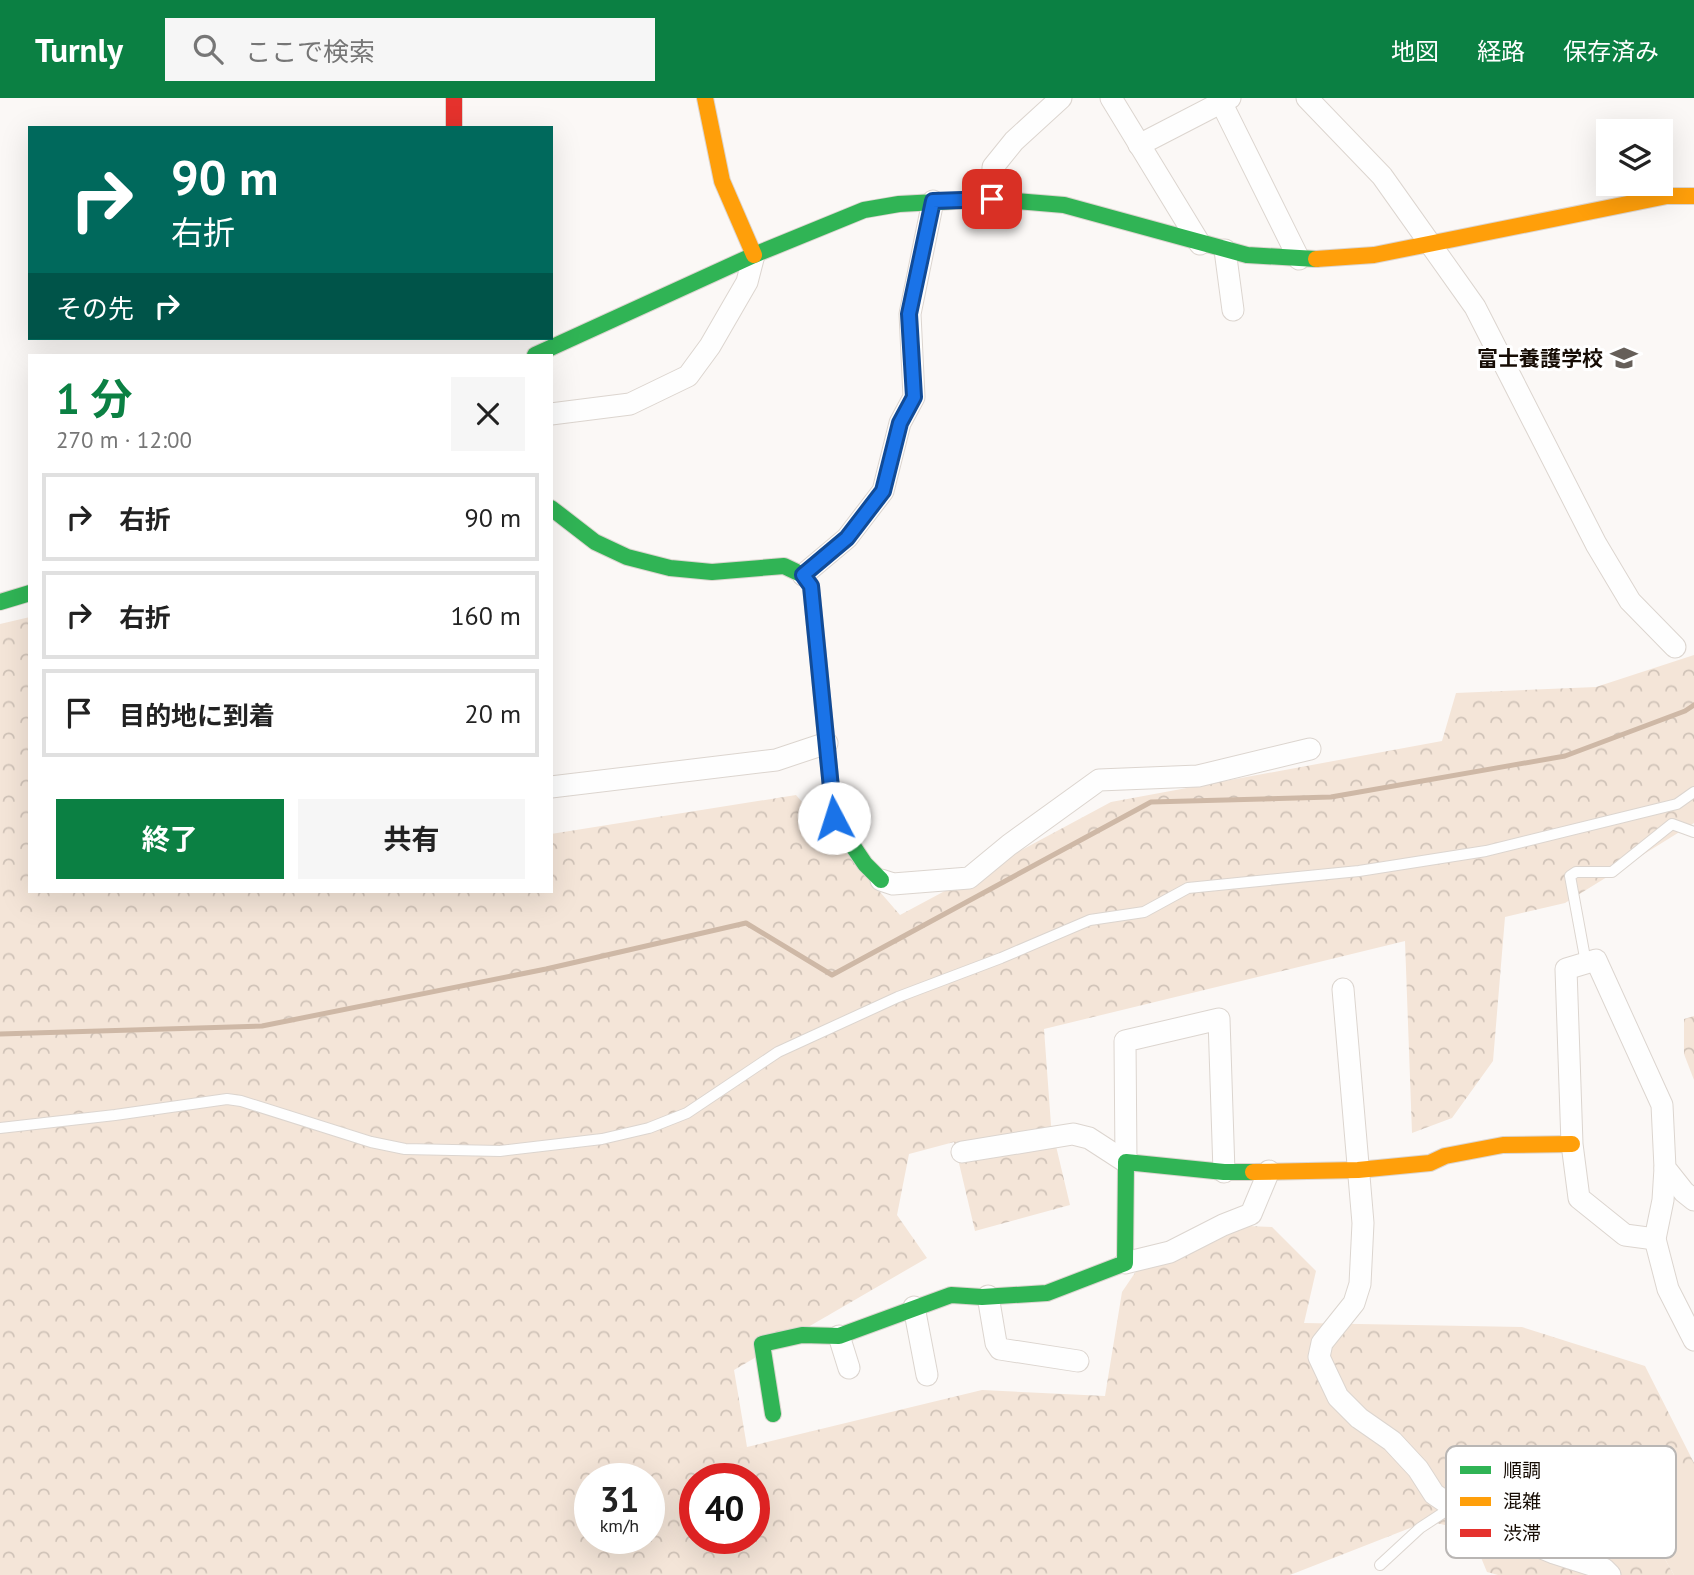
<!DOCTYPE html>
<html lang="ja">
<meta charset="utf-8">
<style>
:root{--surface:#fff;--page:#f6f6f6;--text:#222;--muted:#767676;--line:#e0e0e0;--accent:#0b8043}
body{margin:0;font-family:"PT Sans","Noto Sans JP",sans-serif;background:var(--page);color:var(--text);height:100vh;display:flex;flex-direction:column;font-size:26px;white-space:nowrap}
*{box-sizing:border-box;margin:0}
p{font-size:23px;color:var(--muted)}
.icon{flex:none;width:38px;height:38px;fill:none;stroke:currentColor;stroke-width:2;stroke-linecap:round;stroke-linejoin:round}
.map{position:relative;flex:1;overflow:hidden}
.details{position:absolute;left:28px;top:256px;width:525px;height:539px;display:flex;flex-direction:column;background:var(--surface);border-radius:0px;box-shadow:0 7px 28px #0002}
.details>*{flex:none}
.banner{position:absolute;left:28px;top:28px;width:525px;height:214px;border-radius:0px;box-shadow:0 7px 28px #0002;background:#00695c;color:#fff;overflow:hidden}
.tools{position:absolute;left:1596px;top:21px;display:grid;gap:14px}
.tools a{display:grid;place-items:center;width:77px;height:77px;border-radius:0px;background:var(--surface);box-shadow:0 7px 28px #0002;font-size:35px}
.speed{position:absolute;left:574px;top:1365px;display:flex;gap:14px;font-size:35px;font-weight:700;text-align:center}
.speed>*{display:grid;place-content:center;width:91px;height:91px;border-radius:50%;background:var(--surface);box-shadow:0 7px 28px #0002;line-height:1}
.speed small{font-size:18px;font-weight:400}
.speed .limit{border:10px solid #d22;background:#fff;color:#111}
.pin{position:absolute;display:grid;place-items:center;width:60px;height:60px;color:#fff;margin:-30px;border-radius:14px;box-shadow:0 4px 10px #0006}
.me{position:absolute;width:77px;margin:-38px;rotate:355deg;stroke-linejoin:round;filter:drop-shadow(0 0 5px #0008)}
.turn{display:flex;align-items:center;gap:24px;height:147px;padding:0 28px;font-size:32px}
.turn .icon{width:91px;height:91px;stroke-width:2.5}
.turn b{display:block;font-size:49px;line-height:60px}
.then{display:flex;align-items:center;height:66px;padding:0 28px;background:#0003;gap:14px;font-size:26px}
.round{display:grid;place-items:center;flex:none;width:74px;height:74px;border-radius:0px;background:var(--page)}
.overview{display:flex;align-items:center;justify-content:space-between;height:119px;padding:0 28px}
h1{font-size:42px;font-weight:700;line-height:52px;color:var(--accent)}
.button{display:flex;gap:14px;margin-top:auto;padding:14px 28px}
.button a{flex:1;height:80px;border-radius:0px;background:var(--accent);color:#fff;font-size:28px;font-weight:700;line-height:80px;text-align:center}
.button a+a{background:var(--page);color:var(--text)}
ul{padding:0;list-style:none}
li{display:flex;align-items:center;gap:21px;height:88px;margin:0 14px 10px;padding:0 14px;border:4px solid var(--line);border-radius:0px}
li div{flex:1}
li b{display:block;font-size:26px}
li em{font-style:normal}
header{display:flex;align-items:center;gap:42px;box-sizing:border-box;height:98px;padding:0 35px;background:var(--accent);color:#fff}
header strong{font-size:33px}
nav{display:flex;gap:38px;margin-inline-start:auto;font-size:24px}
.search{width:490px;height:63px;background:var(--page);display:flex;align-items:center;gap:18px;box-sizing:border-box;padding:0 24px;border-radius:0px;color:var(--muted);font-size:26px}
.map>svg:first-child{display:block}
</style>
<header>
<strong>Turnly</strong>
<div class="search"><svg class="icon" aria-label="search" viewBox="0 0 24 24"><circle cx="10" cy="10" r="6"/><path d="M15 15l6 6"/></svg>ここで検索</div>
<nav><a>地図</a><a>経路</a><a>保存済み</a></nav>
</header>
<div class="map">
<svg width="1694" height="1477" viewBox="0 0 1694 1477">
<defs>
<pattern id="forest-crowns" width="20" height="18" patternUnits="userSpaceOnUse" patternTransform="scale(1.75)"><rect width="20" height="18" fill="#f4e5d8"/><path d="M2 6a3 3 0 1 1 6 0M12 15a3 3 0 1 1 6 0" fill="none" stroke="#d0c3b8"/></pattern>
</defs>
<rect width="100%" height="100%" fill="#fbf8f6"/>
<!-- grass -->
<path fill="#f4e5d8" d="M 1694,1368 L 1694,1477 L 1674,1477 L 1627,1394 Z"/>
<!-- forest -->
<g fill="url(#forest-crowns)" fill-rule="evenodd">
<path d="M 30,519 L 30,793 L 551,793 L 551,736 L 796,697 L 900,817 L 1111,704 L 1442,643 L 1456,595 L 1596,589 L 1694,557 L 1694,725 L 1565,805 L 1505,819 L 1493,963 L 1452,1020 L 1412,1035 L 1405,843 L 1044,931 L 1051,1027 L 1070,1107 L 975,1133 L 954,1044 L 909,1056 L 897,1117 L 927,1160 L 734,1272 L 747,1349 L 982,1292 L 1105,1298 L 1122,1194 L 1147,1157 L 1223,1127 L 1272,1129 L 1316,1173 L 1304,1225 L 1522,1229 L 1645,1268 L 1694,1365 L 1694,1369 L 1627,1394 L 1674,1477 L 1498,1477 L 1487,1474 L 1470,1433 L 1428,1423 L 1290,1477 L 0,1477 L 0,526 ZM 590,1381 L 649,1381 L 649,1440 L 590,1440 ZM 695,1381 L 754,1381 L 754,1440 L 695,1440 Z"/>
<path d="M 1694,918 L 1694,982 L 1684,956 L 1684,921 Z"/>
</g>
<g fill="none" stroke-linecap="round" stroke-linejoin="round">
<!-- stream -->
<path stroke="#ceb8a6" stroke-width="5" d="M 0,936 L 262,928 L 546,871 L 746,825 L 832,877 L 1151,704 L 1331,699 L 1565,658 L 1685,613 L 1694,607"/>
<defs>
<g id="lane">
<path d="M 1586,865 L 1570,778 L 1576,774 L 1612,774 L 1672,726 L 1694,734"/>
<path d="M 0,1030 L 115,1017 L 227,1001 L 241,1003 L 371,1044 L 405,1051 L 500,1053 L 602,1041 L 649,1030 L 687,1015 L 778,954 L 898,899 L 1001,860 L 1090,822 L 1144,814 L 1188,790 L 1359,773 L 1486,753 L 1677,706 L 1694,694"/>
<path d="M 1380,1467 L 1420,1430 L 1452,1409"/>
</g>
<g id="street">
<path d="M 1111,0 L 1200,146"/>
<path d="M 1307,0 L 1382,78 L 1475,209 L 1596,446 L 1630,503 L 1675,549"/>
<path d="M 1221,4 L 1299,161"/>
<path d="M 1139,47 L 1230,0"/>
<path d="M 992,101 L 993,69 L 1014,43 L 1061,0"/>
<path d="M 1225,152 L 1233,212"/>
<path d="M 551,316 L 630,306 L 688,278 L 710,248 L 747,184 L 754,157"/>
<path d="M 803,477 L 847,440 L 883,393 L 900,325 L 914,299 L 910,216 L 933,103"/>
<path d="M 551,689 L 776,662 L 827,645"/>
<path d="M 881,782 L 893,786 L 969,780 L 1009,747 L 1099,682 L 1198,678 L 1310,651"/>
<path d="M 1343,891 L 1363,1125 L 1360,1186 L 1354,1205 L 1322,1245 L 1319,1259 L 1338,1299 L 1359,1320 L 1392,1343 L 1418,1371 L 1434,1396 L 1469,1420 L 1554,1455 L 1604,1471 L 1610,1477"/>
<path d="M 962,1054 L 1073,1036 L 1089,1040 L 1126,1064"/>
<path d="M 1126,1064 L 1125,943 L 1219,921 L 1224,1074"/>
<path d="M 1665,1070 L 1663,1102 L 1655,1141 L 1668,1191 L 1694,1242"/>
<path d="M 1655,1141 L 1625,1137 L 1579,1100 L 1572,1046 L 1566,871 L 1596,862 L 1662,1007 L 1665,1070 L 1684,1094 L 1694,1102"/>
<path d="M 1125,1165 L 1170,1154 L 1223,1127 L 1251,1116 L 1269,1073"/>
<path d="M 988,1198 L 996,1245 L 1000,1251 L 1078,1263"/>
<path d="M 914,1209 L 927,1277"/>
<path d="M 839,1238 L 849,1270"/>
</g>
<g id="fast">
<path d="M 535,257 L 754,157 L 864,112 L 899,106 L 992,101 L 1064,107 L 1247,157 L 1316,161"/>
<path d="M 551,410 L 595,444 L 627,459 L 670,470 L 712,474 L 784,468 L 803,477 L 811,488 L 834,720 L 865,766 L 881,782"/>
<path d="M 0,504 L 30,495"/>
<path d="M 773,1316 L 762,1246 L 802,1237 L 839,1238 L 951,1197 L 982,1199 L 1047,1195 L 1125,1165 L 1126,1064 L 1224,1074 L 1253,1074"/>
</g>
<g id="slow">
<path d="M 705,0 L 722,83 L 754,157"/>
<path d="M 1316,161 L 1374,157 L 1667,98 L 1694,98"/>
<path d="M 1253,1074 L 1358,1072 L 1430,1065 L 1445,1058 L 1503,1047 L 1572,1046"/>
</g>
<path id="jam" d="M 454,0 L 454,30"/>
</defs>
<!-- lane casing -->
<use href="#lane" stroke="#dcd5cf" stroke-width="12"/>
<!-- street casing -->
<use href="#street" stroke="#dcd5cf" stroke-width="23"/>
<!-- fast casing -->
<use href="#fast" stroke="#dcd5cf" stroke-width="18"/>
<!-- slow casing -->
<use href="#slow" stroke="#dcd5cf" stroke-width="18"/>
<!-- jam casing -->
<use href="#jam" stroke="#dcd5cf" stroke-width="18"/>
<!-- lane -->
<use href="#lane" stroke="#fefefe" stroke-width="10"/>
<!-- street -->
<use href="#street" stroke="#fefefe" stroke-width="21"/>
<!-- fast -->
<use href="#fast" stroke="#30b455" stroke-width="16"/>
<!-- slow -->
<use href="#slow" stroke="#ff9f0a" stroke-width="16"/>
<!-- jam -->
<use href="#jam" stroke="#e5322d" stroke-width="16"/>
</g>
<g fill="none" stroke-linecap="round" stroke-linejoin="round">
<defs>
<path id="route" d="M 834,720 L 811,488 L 803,477 L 847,440 L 883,393 L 900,325 L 914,299 L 909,216 L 933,103 L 992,101"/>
</defs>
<!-- route casing -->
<use href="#route" stroke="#114b97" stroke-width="18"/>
<!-- route -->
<use href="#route" stroke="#1a73e8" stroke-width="12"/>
</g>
<!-- icons -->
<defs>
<symbol id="school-bare" viewBox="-9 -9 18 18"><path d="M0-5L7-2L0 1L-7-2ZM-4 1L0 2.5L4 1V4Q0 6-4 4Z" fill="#665f59" stroke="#fff" stroke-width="2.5" paint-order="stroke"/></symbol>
</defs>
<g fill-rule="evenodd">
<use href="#school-bare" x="1605" y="241" width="38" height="38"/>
</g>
<g text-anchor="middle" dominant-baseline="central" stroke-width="6" stroke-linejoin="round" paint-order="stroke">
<!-- poi labels -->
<g font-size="21" font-weight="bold" fill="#160c04" stroke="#fff" text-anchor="end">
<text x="1603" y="260">富士養護学校</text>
</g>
</g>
<!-- legend -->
<rect x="1446" y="1348" width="230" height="112" rx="10" fill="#fff" stroke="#b9b6b4" stroke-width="2"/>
<rect x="1460" y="1368" width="31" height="8" fill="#30b455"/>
<rect x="1460" y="1399" width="31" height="9" fill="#ff9f0a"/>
<rect x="1460" y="1431" width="31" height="8" fill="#e5322d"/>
<g font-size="19" fill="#160c04">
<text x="1503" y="1379">順調</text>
<text x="1503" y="1410">混雑</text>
<text x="1503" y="1442">渋滞</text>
</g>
</svg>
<div class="tools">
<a><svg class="icon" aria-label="layers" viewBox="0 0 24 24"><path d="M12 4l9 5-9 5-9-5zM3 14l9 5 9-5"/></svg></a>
</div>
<div class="speed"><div>31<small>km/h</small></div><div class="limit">40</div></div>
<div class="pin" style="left:992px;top:101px;background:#d93025"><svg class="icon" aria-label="arrive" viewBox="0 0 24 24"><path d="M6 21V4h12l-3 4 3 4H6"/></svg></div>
<svg class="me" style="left:834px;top:720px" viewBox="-20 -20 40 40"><circle r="19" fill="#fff"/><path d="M0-13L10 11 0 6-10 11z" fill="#1a73e8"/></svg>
<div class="banner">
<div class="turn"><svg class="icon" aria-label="right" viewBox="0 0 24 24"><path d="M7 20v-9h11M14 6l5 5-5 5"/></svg><div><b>90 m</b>右折</div></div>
<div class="then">その先<svg class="icon" aria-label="right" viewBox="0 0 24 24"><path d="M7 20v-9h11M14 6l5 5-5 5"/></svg></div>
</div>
<section class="details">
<div class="overview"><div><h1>1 分</h1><p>270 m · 12:00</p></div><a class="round"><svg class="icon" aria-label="close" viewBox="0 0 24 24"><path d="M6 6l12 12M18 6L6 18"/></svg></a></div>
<ul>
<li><svg class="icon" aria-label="right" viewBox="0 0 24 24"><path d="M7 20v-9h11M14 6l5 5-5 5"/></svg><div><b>右折</b></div><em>90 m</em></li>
<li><svg class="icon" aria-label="right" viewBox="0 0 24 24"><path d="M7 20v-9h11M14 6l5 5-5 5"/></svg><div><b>右折</b></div><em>160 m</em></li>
<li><svg class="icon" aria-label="arrive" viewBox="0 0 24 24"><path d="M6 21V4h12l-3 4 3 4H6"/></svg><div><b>目的地に到着</b></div><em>20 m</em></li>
</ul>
<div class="button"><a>終了</a><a>共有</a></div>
</section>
</div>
